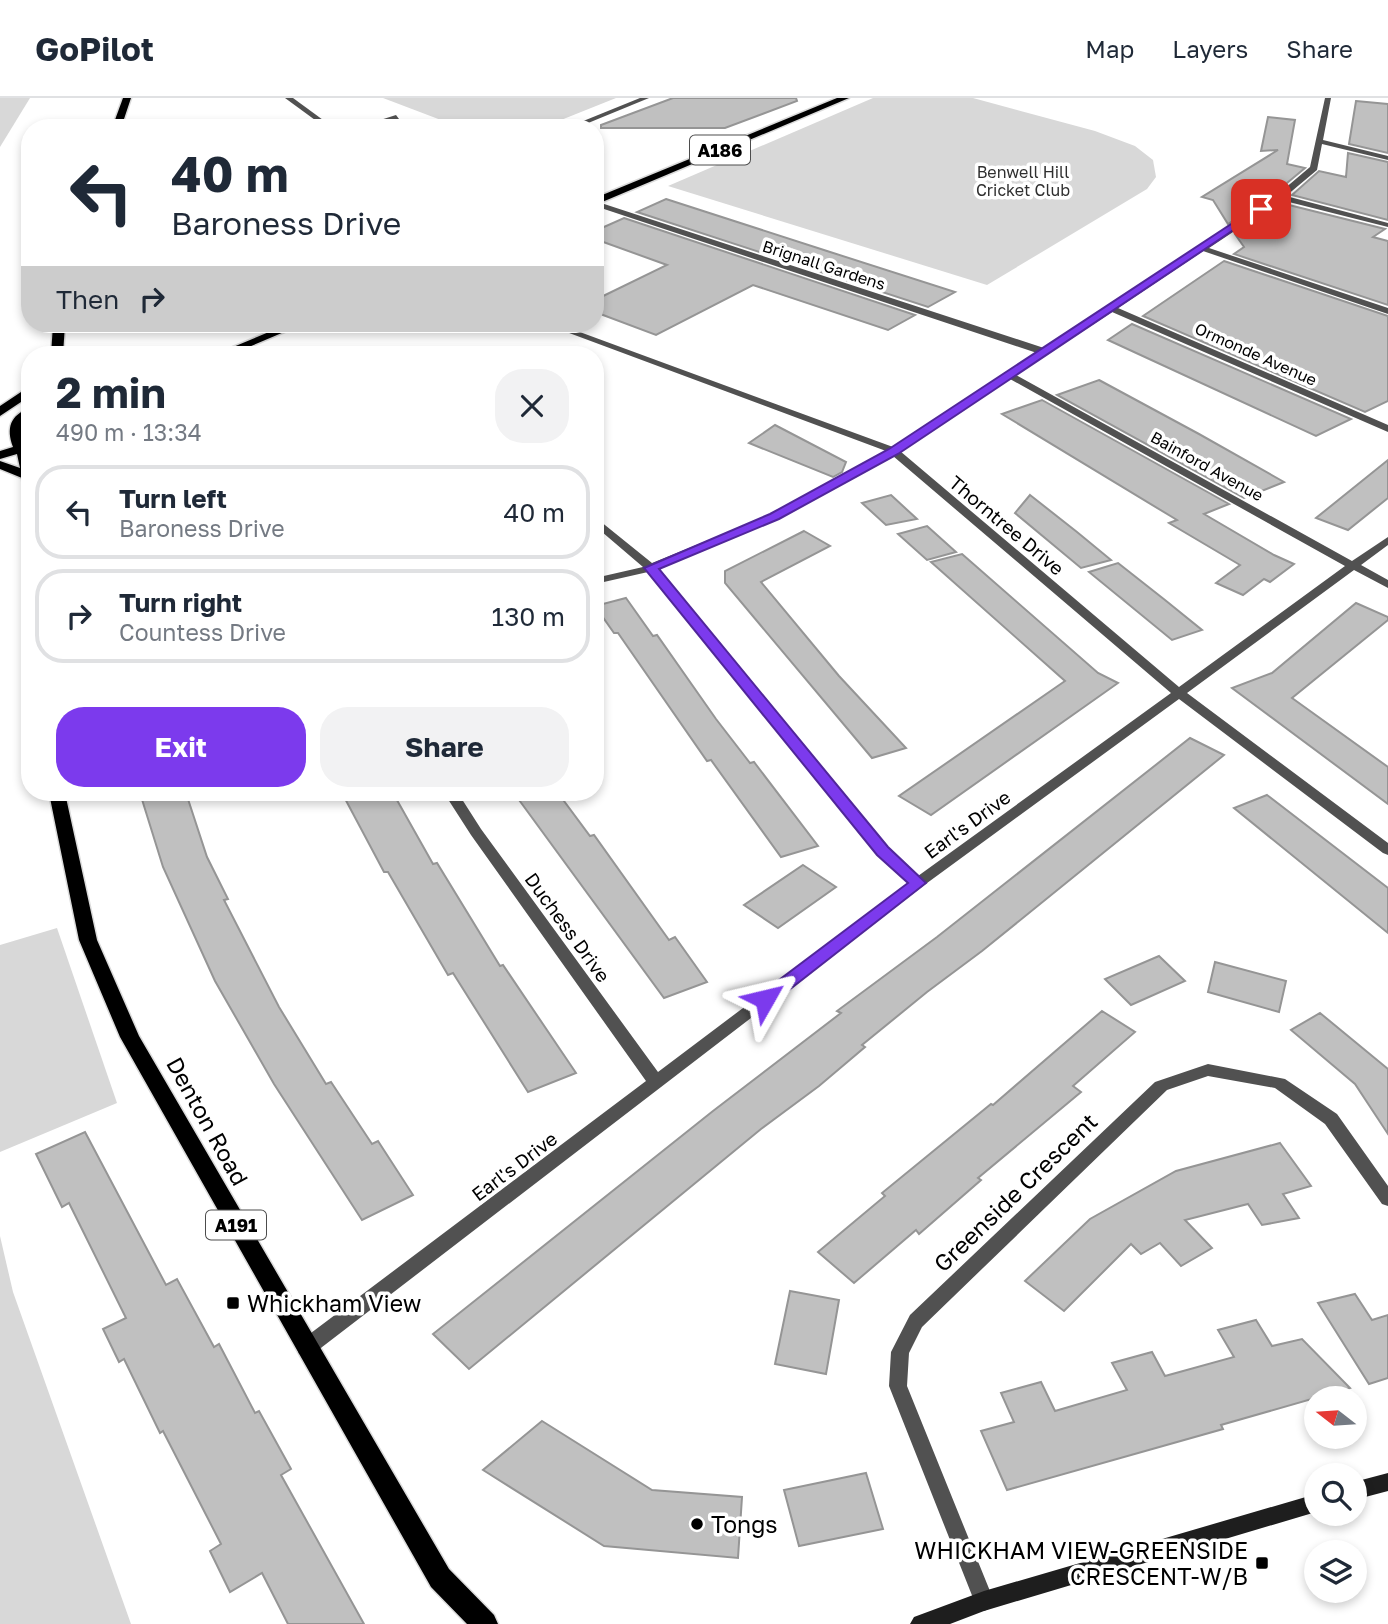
<!DOCTYPE html>
<meta charset="utf-8">
<style>
:root{--surface:#fff;--page:#f2f2f3;--text:#1f2937;--muted:#747a83;--line:#e0e1e3;--accent:#7c3aed}
body{margin:0;font-family:"Golos Text",sans-serif;background:var(--page);color:var(--text);height:100vh;display:flex;flex-direction:column;font-size:26px;white-space:nowrap}
*{box-sizing:border-box;margin:0}
p{font-size:23px;color:var(--muted)}
.icon{flex:none;width:38px;height:38px;fill:none;stroke:currentColor;stroke-width:2;stroke-linecap:round;stroke-linejoin:round}
.map{position:relative;flex:1;overflow:hidden}
.panel{position:absolute;left:21px;top:248px;width:583px;height:455px;display:flex;flex-direction:column;background:var(--surface);border-radius:28px;box-shadow:0 4px 10px #0003}
.panel>*{flex:none}
.guide{position:absolute;left:21px;top:21px;width:583px;height:214px;border-radius:28px;box-shadow:0 4px 10px #0003;background:#fff;color:var(--text);overflow:hidden}
.needle{width:46px;rotate:287deg}
.tools{position:absolute;left:1304px;top:1288px;display:grid;gap:14px}
.tools a{display:grid;place-items:center;width:63px;height:63px;border-radius:50%;background:var(--surface);box-shadow:0 4px 10px #0003;font-size:35px}
.pin{position:absolute;display:grid;place-items:center;width:60px;height:60px;color:#fff;margin:-30px;border-radius:14px;box-shadow:0 4px 10px #0006}
.me{position:absolute;width:77px;margin:-38px;rotate:53deg;stroke-linejoin:round;filter:drop-shadow(0 0 5px #0008)}
.turn{display:flex;align-items:center;gap:24px;height:147px;padding:0 35px;font-size:32px}
.turn .icon{width:91px;height:91px;stroke-width:2.5}
.turn b{display:block;font-size:49px;line-height:60px}
.then{display:flex;align-items:center;height:66px;padding:0 35px;background:#0003;gap:14px;font-size:26px}
.round{display:grid;place-items:center;flex:none;width:74px;height:74px;border-radius:28px;background:var(--page)}
.summary{display:flex;align-items:center;justify-content:space-between;height:119px;padding:0 35px}
h1{font-size:42px;font-weight:700;line-height:52px}
.action{display:flex;gap:14px;margin-top:auto;padding:14px 35px}
.action a{flex:1;height:80px;border-radius:28px;background:var(--accent);color:#fff;font-size:28px;font-weight:700;line-height:80px;text-align:center}
.action a+a{background:var(--page);color:var(--text)}
ul{padding:0;list-style:none}
li{display:flex;align-items:center;gap:21px;height:94px;margin:0 14px 10px;padding:0 21px;border:4px solid var(--line);border-radius:28px}
li div{flex:1}
li b{display:block;font-size:26px}
li em{font-style:normal}
header{display:flex;align-items:center;gap:42px;box-sizing:border-box;height:98px;padding:0 35px;background:var(--surface);border-bottom:2px solid var(--line)}
header strong{font-size:33px}
nav{display:flex;gap:38px;margin-inline-start:auto;font-size:24px}
.map>svg:first-child{display:block}
</style>
<header>
<strong>GoPilot</strong>
<nav><a>Map</a><a>Layers</a><a>Share</a></nav>
</header>
<div class="map">
<svg width="1388" height="1526" viewBox="0 0 1388 1526">
<rect width="100%" height="100%" fill="#fff"/>
<!-- green -->
<g fill="#d8d8d8">
<path d="M 0,0 L 30,0 L 0,49 Z"/>
<path d="M 383,0 L 616,0 L 541,30 L 462,30 Z"/>
<path d="M 873,0 L 973,0 L 1095,33 L 1135,48 L 1153,62 L 1156,79 L 1147,91 L 987,187 L 668,88 Z"/>
<path d="M 57,830 L 117,1005 L 0,1054 L 0,847 Z"/>
<path d="M 0,1138 L 13,1194 L 131,1526 L 0,1526 Z"/>
</g>
<!-- building -->
<g fill="#c0c0c0" stroke="#959595" stroke-width="2">
<path d="M 673,0 L 796,0 L 797,3 L 725,30 L 601,30 L 601,27 Z"/>
<path d="M 1356,3 L 1388,6 L 1388,55 L 1349,46 Z"/>
<path d="M 1268,19 L 1295,22 L 1287,66 L 1305,70 L 1275,95 L 1228,126 L 1213,102 L 1202,99 L 1278,52 L 1261,53 Z"/>
<path d="M 1348,55 L 1388,64 L 1388,122 L 1292,97 L 1319,73 L 1346,79 Z"/>
<path d="M 666,101 L 827,153 L 955,194 L 928,209 L 637,114 Z"/>
<path d="M 1281,105 L 1385,131 L 1373,139 L 1388,143 L 1388,207 L 1234,156 L 1244,149 L 1235,136 Z"/>
<path d="M 624,120 L 915,217 L 888,232 L 753,187 L 656,237 L 595,214 L 595,202 L 667,167 L 595,141 L 595,133 Z"/>
<path d="M 1224,163 L 1388,218 L 1388,303 L 1365,314 L 1143,218 Z"/>
<path d="M 1132,226 L 1351,321 L 1316,338 L 1108,242 Z"/>
<path d="M 1099,282 L 1199,336 L 1284,384 L 1244,400 L 1057,297 Z"/>
<path d="M 1042,302 L 1229,406 L 1204,416 L 1274,457 L 1294,466 L 1270,484 L 1264,481 L 1243,497 L 1216,485 L 1240,467 L 1169,425 L 1177,422 L 1002,316 Z"/>
<path d="M 775,327 L 846,364 L 842,374 L 833,379 L 749,345 Z"/>
<path d="M 1388,362 L 1388,400 L 1348,432 L 1316,420 Z"/>
<path d="M 891,397 L 917,421 L 886,427 L 862,405 Z"/>
<path d="M 1030,397 L 1077,434 L 1111,462 L 1081,470 L 1015,415 Z"/>
<path d="M 927,428 L 956,454 L 927,462 L 898,436 Z"/>
<path d="M 804,433 L 830,448 L 761,484 L 839,578 L 906,650 L 872,660 L 725,485 L 725,473 Z"/>
<path d="M 962,456 L 1098,575 L 1118,585 L 931,717 L 899,698 L 1065,583 L 931,464 Z"/>
<path d="M 1118,465 L 1165,502 L 1202,532 L 1172,542 L 1089,474 Z"/>
<path d="M 626,500 L 653,538 L 657,537 L 716,621 L 750,665 L 754,664 L 818,748 L 781,759 L 711,662 L 707,663 L 618,535 L 614,535 L 595,508 Z"/>
<path d="M 1356,505 L 1388,519 L 1388,522 L 1292,600 L 1388,669 L 1388,706 L 1232,590 L 1272,575 Z"/>
<path d="M 1190,640 L 1224,657 L 982,853 L 927,894 L 862,947 L 865,949 L 819,988 L 761,1031 L 469,1271 L 433,1236 L 713,1013 L 841,915 L 837,913 L 937,839 Z"/>
<path d="M 140,695 L 186,695 L 207,759 L 228,801 L 224,802 L 279,909 L 326,986 L 331,984 L 372,1046 L 378,1043 L 413,1097 L 362,1122 L 274,986 L 215,883 L 163,769 Z"/>
<path d="M 342,695 L 393,695 L 433,766 L 437,765 L 500,868 L 503,867 L 576,975 L 528,994 L 453,875 L 448,877 L 388,774 L 384,774 Z"/>
<path d="M 514,695 L 558,695 L 590,738 L 594,737 L 669,842 L 675,839 L 707,884 L 664,900 Z"/>
<path d="M 1267,697 L 1388,790 L 1388,835 L 1234,710 Z"/>
<path d="M 803,767 L 836,789 L 778,830 L 744,807 Z"/>
<path d="M 1159,858 L 1185,883 L 1131,907 L 1105,881 Z"/>
<path d="M 1215,864 L 1286,883 L 1279,914 L 1208,894 Z"/>
<path d="M 1102,913 L 1135,934 L 1073,988 L 1081,994 L 978,1080 L 981,1082 L 919,1136 L 916,1132 L 854,1185 L 818,1154 L 885,1098 L 882,1095 L 991,1006 L 993,1007 Z"/>
<path d="M 1320,915 L 1388,971 L 1388,1036 L 1355,986 L 1291,932 Z"/>
<path d="M 85,1034 L 166,1187 L 177,1181 L 214,1249 L 219,1246 L 255,1315 L 259,1313 L 291,1371 L 281,1377 L 364,1526 L 288,1526 L 262,1475 L 230,1494 L 210,1453 L 221,1446 L 163,1333 L 160,1335 L 124,1261 L 119,1264 L 103,1231 L 126,1220 L 69,1105 L 62,1109 L 36,1056 Z"/>
<path d="M 1280,1045 L 1311,1088 L 1283,1096 L 1299,1120 L 1262,1127 L 1248,1106 L 1185,1122 L 1212,1150 L 1181,1168 L 1160,1145 L 1141,1156 L 1131,1146 L 1064,1213 L 1025,1183 L 1090,1121 L 1176,1073 Z"/>
<path d="M 790,1193 L 839,1202 L 826,1276 L 775,1266 Z"/>
<path d="M 1355,1196 L 1372,1222 L 1388,1217 L 1388,1280 L 1369,1286 L 1318,1205 Z"/>
<path d="M 1256,1222 L 1272,1248 L 1302,1241 L 1350,1290 L 1221,1327 L 1223,1331 L 1007,1392 L 981,1333 L 1014,1324 L 1001,1295 L 1041,1284 L 1055,1313 L 1127,1292 L 1112,1265 L 1152,1254 L 1165,1278 L 1234,1259 L 1218,1232 Z"/>
<path d="M 542,1323 L 652,1392 L 742,1399 L 738,1460 L 604,1448 L 483,1372 Z"/>
<path d="M 866,1375 L 883,1431 L 799,1448 L 784,1392 Z"/>
</g>
<g fill="none" stroke-linecap="round" stroke-linejoin="round">
<defs>
<g id="primary">
<path d="M 123,0 L 131,0 L 121,30 L 112,30 Z"/>
<path d="M 837,0 L 849,0 L 595,107 L 595,100 Z"/>
<path d="M 53,226 L 65,226 L 63,257 L 51,257 Z"/>
<path d="M 288,226 L 303,226 L 230,257 L 214,257 Z"/>
<path d="M 30,288 L 30,298 L 0,318 L 0,308 Z"/>
<path d="M 30,310 L 30,319 L 23,325 L 21,333 L 25,346 L 30,344 L 30,392 L 23,388 L 22,380 L 0,371 L 0,363 L 20,370 L 17,356 L 0,361 L 0,353 L 13,349 C 6,330 10,317 30,310 Z"/>
<path d="M 49,695 L 65,695 L 97,842 L 139,938 L 449,1471 L 494,1517 L 498,1526 L 467,1526 L 431,1489 L 120,939 L 79,842 Z"/>
</g>
</defs>
<!-- primary casing -->
<use href="#primary" stroke="#dbdbdb" stroke-width="3"/>
<!-- street -->
<g fill="#515151" fill-rule="evenodd">
<path d="M 285,0 L 293,0 L 334,30 L 326,30 Z"/>
<path d="M 640,0 L 649,0 L 576,30 L 566,30 Z"/>
<path d="M 1325,0 L 1331,0 L 1323,42 L 1388,58 L 1388,62 L 1322,46 L 1317,72 L 1286,98 L 1388,125 L 1388,129 L 1281,102 L 1209,150 L 1388,210 L 1388,216 L 1203,153 L 1118,210 L 1388,327 L 1388,334 L 1112,214 L 1016,277 L 1352,463 L 1388,439 L 1388,447 L 1361,467 L 1388,482 L 1388,490 L 1354,472 L 1187,595 L 1388,745 L 1388,757 L 1383,755 L 1179,601 L 923,788 L 313,1256 L 306,1258 L 299,1256 L 297,1250 L 299,1244 L 646,983 L 471,737 L 444,695 L 458,695 L 481,731 L 658,974 L 909,785 L 877,756 L 648,474 L 595,486 L 595,480 L 643,469 L 595,428 L 595,419 L 652,465 L 770,417 L 886,353 L 545,226 L 558,226 L 893,349 L 1037,255 L 595,108 L 595,103 L 1044,250 L 1277,97 L 1310,69 ZM 1010,281 L 1345,468 L 1179,589 L 900,353 ZM 893,358 L 1171,595 L 918,778 L 887,750 L 658,471 L 778,421 Z"/>
<path d="M 396,17 L 399,21 L 367,30 L 355,30 Z"/>
<path d="M 1208,966 L 1285,981 L 1337,1016 L 1388,1088 L 1388,1108 L 1382,1106 L 1325,1026 L 1275,990 L 1208,978 L 1167,992 L 922,1229 L 909,1255 L 907,1288 L 994,1503 L 991,1510 L 984,1513 L 977,1510 L 889,1288 L 891,1254 L 910,1217 L 1155,984 Z"/>
</g>
<!-- secondary -->
<g fill="#1e1e1e" fill-rule="evenodd">
<path d="M 1388,1375 L 1388,1393 L 1354,1402 L 1354,1384 Z"/>
<path d="M 1316,1396 L 1316,1414 L 984,1513 L 950,1526 L 910,1526 L 914,1519 L 984,1493 Z"/>
</g>
<!-- primary -->
<use href="#primary" fill="#000" fill-rule="evenodd"/>
</g>
<!-- route -->
<path fill="#7c3aed" stroke="#51269a" stroke-width="2" d="M 1257,109 L 1265,111 L 898,356 L 779,421 L 659,471 L 888,749 L 926,785 L 771,906 L 759,906 L 756,901 L 759,897 L 908,785 L 877,757 L 644,470 L 770,416 L 889,351 Z"/>
<!-- markers -->
<g fill="#000" stroke="#fff" stroke-width="2.5">
<rect x="226" y="1198" width="14" height="14" rx="3.5"/>
<circle cx="697" cy="1426" r="7"/>
<rect x="1255" y="1458" width="14" height="14" rx="3.5"/>
</g>
<g text-anchor="middle" dominant-baseline="central" stroke-width="7" stroke-linejoin="round" paint-order="stroke">
<!-- far-park labels -->
<g font-size="16" fill="#2f2f2f" stroke="#fff">
<text x="1023" y="74">Benwell Hill<tspan x="1023" dy="18">Cricket Club</tspan></text>
</g>
<!-- far-street labels -->
<g font-size="16" fill="#000" stroke="#fff">
<text transform="translate(824 167) rotate(18)">Brignall Gardens</text>
<text transform="translate(1256 256) rotate(24)">Ormonde Avenue</text>
<text transform="translate(1207 368) rotate(29)">Bainford Avenue</text>
</g>
<!-- shield labels -->
<g fill="#fff" stroke="#4c4c4c" stroke-width="2">
<rect x="690" y="37.5" width="60" height="29" rx="5"/>
<rect x="206" y="1112.5" width="60" height="29" rx="5"/>
</g>
<g font-size="18" font-weight="bold" fill="#000">
<text x="720" y="52">A186</text>
<text x="236" y="1127">A191</text>
</g>
<!-- street labels -->
<g font-size="19" fill="#000" stroke="#fff">
<text transform="translate(1007 427) rotate(40)">Thorntree Drive</text>
<text transform="translate(967 726) rotate(-36)">Earl's Drive</text>
<text transform="translate(568 829) rotate(54)">Duchess Drive</text>
<text transform="translate(514 1068) rotate(-37)">Earl's Drive</text>
</g>
<!-- near-street labels -->
<g font-size="23" fill="#000" stroke="#fff">
<text transform="translate(208 1023) rotate(61)">Denton Road</text>
<text transform="translate(1015 1094) rotate(-44)">Greenside Crescent</text>
</g>
<!-- near-poi labels -->
<g font-size="23" fill="#000" stroke="#fff" text-anchor="start">
<text x="247" y="1205">Whickham View</text>
<text x="711" y="1426">Tongs</text>
<text x="1248" y="1452" text-anchor="end">WHICKHAM VIEW-GREENSIDE<tspan x="1248" dy="26">CRESCENT-W/B</tspan></text>
</g>
</g>
</svg>
<div class="tools">
<a><svg class="needle" viewBox="-14 -14 28 28"><path d="M0-13l5 13h-10z" fill="#e53935"/><path d="M0 13l5-13h-10z" fill="#747a83"/></svg></a>
<a><svg class="icon" aria-label="search" viewBox="0 0 24 24"><circle cx="10" cy="10" r="6"/><path d="M15 15l6 6"/></svg></a>
<a><svg class="icon" aria-label="layers" viewBox="0 0 24 24"><path d="M12 4l9 5-9 5-9-5zM3 14l9 5 9-5"/></svg></a>
</div>
<div class="pin" style="left:1261px;top:111px;background:#d93025"><svg class="icon" aria-label="arrive" viewBox="0 0 24 24"><path d="M6 21V4h12l-3 4 3 4H6"/></svg></div>
<svg class="me" style="left:765px;top:901px" viewBox="-20 -20 40 40"><path d="M0-17L14 15 0 8-14 15z" fill="#7c3aed" stroke="#fff" stroke-width="4"/></svg>
<div class="guide">
<div class="turn"><svg class="icon" aria-label="left" viewBox="0 0 24 24"><path d="M17 20v-9H6M10 6l-5 5 5 5"/></svg><div><b>40 m</b>Baroness Drive</div></div>
<div class="then">Then<svg class="icon" aria-label="right" viewBox="0 0 24 24"><path d="M7 20v-9h11M14 6l5 5-5 5"/></svg></div>
</div>
<section class="panel">
<div class="summary"><div><h1>2 min</h1><p>490 m · 13:34</p></div><a class="round"><svg class="icon" aria-label="close" viewBox="0 0 24 24"><path d="M6 6l12 12M18 6L6 18"/></svg></a></div>
<ul>
<li><svg class="icon" aria-label="left" viewBox="0 0 24 24"><path d="M17 20v-9H6M10 6l-5 5 5 5"/></svg><div><b>Turn left</b><p>Baroness Drive</p></div><em>40 m</em></li>
<li><svg class="icon" aria-label="right" viewBox="0 0 24 24"><path d="M7 20v-9h11M14 6l5 5-5 5"/></svg><div><b>Turn right</b><p>Countess Drive</p></div><em>130 m</em></li>
</ul>
<div class="action"><a>Exit</a><a>Share</a></div>
</section>
</div>
